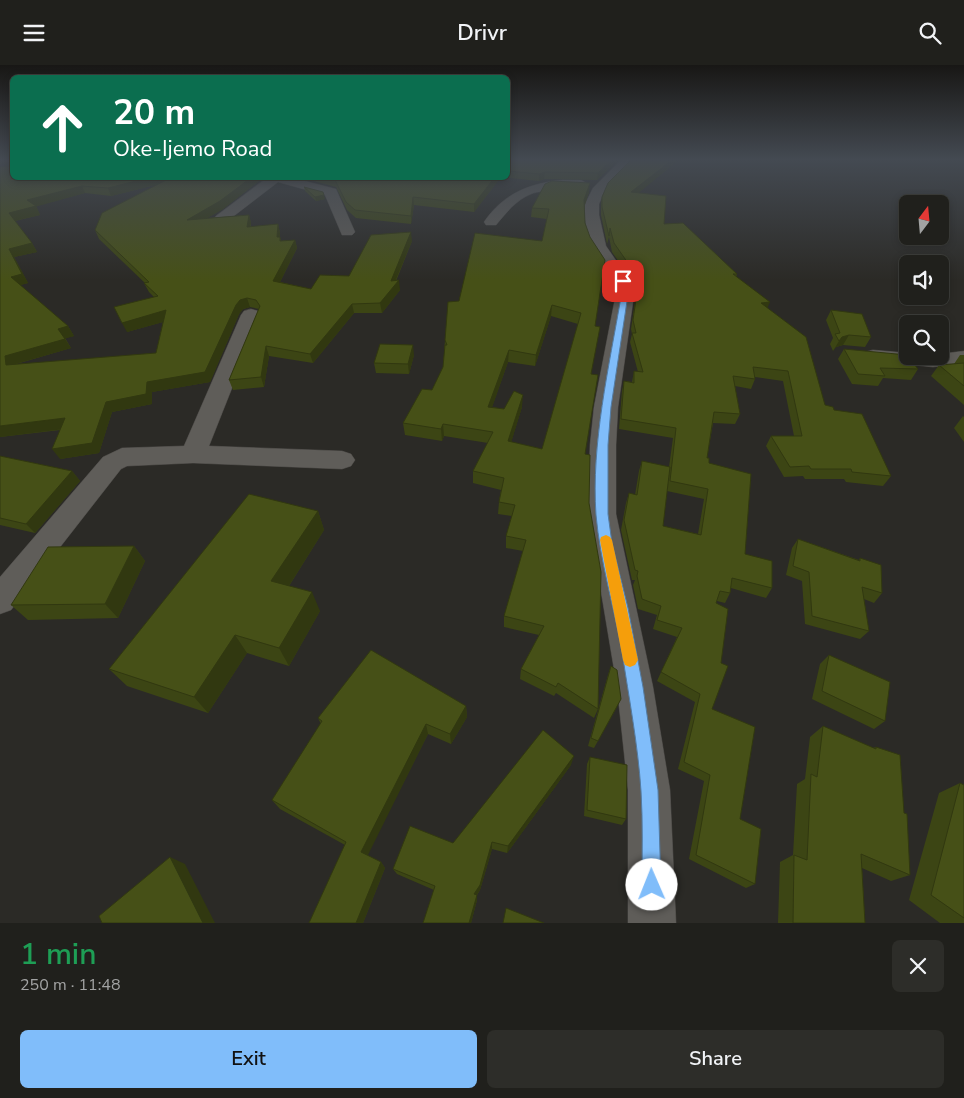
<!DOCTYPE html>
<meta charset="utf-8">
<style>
:root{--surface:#20201c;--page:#2d2d29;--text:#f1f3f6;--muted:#a2a3a3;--line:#3d3e3b;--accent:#80bdfa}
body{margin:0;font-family:"Nunito Sans",sans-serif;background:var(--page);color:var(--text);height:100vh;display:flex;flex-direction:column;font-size:19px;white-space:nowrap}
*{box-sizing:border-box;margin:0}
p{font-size:16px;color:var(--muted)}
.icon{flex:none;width:28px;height:28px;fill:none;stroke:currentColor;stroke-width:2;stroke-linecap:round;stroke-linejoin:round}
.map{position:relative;height:858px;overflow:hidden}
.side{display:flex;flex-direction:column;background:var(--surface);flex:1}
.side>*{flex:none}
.hud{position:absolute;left:10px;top:10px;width:500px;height:105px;border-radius:8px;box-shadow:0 2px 8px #0003,0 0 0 1px var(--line);background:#0b6e4f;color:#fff;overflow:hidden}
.needle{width:32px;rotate:16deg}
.tools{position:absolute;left:899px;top:130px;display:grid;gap:10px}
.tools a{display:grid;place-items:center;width:50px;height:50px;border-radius:8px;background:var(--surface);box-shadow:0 2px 8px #0003,0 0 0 1px var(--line);font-size:25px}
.pin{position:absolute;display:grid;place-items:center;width:42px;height:42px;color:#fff;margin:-21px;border-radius:10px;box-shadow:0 2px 8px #0006}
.me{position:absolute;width:55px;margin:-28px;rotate:359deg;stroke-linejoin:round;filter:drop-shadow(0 0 4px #0008)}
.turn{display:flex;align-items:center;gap:18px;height:105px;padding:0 20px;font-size:22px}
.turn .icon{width:65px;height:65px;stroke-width:2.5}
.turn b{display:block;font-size:35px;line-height:42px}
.round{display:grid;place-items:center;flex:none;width:52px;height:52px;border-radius:8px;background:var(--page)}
.headline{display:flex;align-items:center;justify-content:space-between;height:85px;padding:0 20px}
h1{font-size:30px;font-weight:600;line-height:38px;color:#1e9e55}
.button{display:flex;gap:10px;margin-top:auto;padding:10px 20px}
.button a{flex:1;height:58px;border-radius:8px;background:var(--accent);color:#111;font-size:20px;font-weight:600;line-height:58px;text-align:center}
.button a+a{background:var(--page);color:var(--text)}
header{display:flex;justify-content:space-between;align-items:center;height:65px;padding:0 20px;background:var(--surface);font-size:22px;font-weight:600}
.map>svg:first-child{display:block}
</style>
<header><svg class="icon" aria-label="menu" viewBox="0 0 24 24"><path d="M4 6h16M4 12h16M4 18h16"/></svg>Drivr<svg class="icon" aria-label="search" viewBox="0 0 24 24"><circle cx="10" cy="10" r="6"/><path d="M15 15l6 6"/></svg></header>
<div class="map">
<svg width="964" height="858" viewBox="0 0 964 858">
<rect width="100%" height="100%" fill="#2b2a26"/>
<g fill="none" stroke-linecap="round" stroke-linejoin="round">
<defs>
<g id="minor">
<path d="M 621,95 L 634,95 L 605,125 L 599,139 L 599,150 L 606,181 L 635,223 L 618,342 L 616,380 L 616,449 L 653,622 L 670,725 L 676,858 L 628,858 L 628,725 L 617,622 L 588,449 L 590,380 L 594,342 L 617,223 L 590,181 L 584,150 L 585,139 L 593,123 Z"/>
<path d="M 268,112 L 289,112 L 336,124 L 355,167 L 352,170 L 342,170 L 325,130 L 278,117 L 226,157 L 216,157 L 214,154 L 216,151 Z"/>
<path d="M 563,115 L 581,115 L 588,119 C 583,124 543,124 531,129 C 516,135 506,148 496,160 L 486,160 L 484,157 C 503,129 529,118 563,115 Z"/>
<path d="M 251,244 L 258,246 L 261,250 L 209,381 L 342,386 L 351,389 L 355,395 L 351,401 L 342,404 L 193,398 L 127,401 L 121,404 L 11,545 L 0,549 L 0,512 L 103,392 L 122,383 L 184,381 L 241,250 L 244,246 Z"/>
<path d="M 873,285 L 908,288 L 908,291 L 940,291 L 940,289 L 964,286 L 964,298 L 933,302 L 866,295 L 862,291 L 866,287 Z"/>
</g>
</defs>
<!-- minor casing -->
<use href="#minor" stroke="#474542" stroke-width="1"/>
<!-- minor -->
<use href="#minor" fill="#5f5d59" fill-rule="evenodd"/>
</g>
<!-- wall -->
<g fill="#3c4514" fill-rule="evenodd">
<path d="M 0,95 L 12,95 L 12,112 L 264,112 L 223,144 L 207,153 L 249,150 L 251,158 L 251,162 L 278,159 L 280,168 L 280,172 L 281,176 L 295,175 L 297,183 L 280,217 L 311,224 L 349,211 L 412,176 L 396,216 L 400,225 L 382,248 L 354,248 L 313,298 L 269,291 L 264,322 L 233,325 L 229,315 L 259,244 L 250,242 L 243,244 L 239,249 L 210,317 L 152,327 L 152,339 L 112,347 L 99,388 L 60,394 L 60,365 L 0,372 L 0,102 L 9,101 L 9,98 L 0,99 ZM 159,119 L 95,165 L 99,174 L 145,218 L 144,218 L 149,227 L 154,232 L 127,267 L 163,257 L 156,288 L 13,300 L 71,283 L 65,273 L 74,271 L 68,261 L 20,220 L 28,218 L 14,192 L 37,187 L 32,178 L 15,156 L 40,150 L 36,141 L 85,128 L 111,131 Z"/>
<path d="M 508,95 L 618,95 L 597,115 L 544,114 L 539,116 L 502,112 L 508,112 Z"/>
<path d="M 299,112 L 501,112 L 474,147 L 414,140 L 411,159 L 356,153 L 347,145 L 336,122 Z"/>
<path d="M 304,122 L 325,134 L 316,136 L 305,126 Z"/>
<path d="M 589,127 L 585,140 L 585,158 L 595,261 L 585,389 L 589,438 L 598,644 L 594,653 L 556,628 L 554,631 L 520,614 L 521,604 L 539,570 L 504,562 L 504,551 L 523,486 L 506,483 L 506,471 L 512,451 L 498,449 L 499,437 L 501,425 L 473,418 L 473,406 L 488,378 L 444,371 L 442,376 L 405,370 L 403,358 L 432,325 L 443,302 L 445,275 L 459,236 L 542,176 L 547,154 L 531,152 L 532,143 ZM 551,251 L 578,259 L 542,384 L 511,377 L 522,342 L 504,344 L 492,342 L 508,297 L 535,301 Z"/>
<path d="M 639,128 L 664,159 L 737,209 L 736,212 L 767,243 L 825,340 L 834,345 L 891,411 L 883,421 L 846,417 L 844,414 L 805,414 L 803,411 L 784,412 L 766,381 L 771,371 L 794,371 L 783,316 L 755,312 L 755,314 L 751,324 L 735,321 L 740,349 L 735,359 L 713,358 L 707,393 L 709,398 L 745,489 L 772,523 L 766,533 L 731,523 L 730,528 L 725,538 L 717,536 L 716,538 L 712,644 L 755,819 L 746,823 L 689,794 L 704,716 L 678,704 L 695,637 L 657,616 L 677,572 L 653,564 L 657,550 L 638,544 L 633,520 L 635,515 L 632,515 L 621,465 L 626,438 L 629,428 L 635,430 L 639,406 L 642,396 L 669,402 L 673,373 L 619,364 L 622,326 L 624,316 L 632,317 L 634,306 L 638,307 L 630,277 L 632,269 L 631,264 L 637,223 L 612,187 L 609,172 L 607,179 L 601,150 L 601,139 L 602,132 ZM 667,426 L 704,434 L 698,469 L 663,461 Z"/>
<path d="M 831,245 L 871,272 L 865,282 L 843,280 L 836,282 L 833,286 L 830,279 L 833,273 L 826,255 Z"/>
<path d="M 844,284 L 918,304 L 911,315 L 883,313 L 878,321 L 852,319 L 838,294 Z"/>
<path d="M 414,290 L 409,309 L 376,308 L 374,298 Z"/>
<path d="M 960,290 L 964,290 L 964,340 L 931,311 L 939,300 L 954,299 Z"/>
<path d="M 963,351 L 964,352 L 964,377 L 954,363 Z"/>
<path d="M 0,391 L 72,406 L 80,416 L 35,468 L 0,460 Z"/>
<path d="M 318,446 L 324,465 L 289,521 L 320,546 L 289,601 L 247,588 L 208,648 L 127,621 L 109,604 Z"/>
<path d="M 798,474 L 859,495 L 860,493 L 882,528 L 874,538 L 864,534 L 869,566 L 860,574 L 805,559 L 802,516 L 786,510 L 792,483 Z"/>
<path d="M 134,481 L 145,496 L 118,553 L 28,555 L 11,540 Z"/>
<path d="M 829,590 L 885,656 L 874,664 L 812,634 L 820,599 Z"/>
<path d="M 611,601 L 617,642 L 594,683 L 588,681 L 608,610 Z"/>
<path d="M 466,641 L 467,652 L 451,679 L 428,669 L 367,790 L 381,797 L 385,803 L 363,858 L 309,858 L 345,780 L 280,744 L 272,735 L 321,659 L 318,653 Z"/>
<path d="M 823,661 L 873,683 L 876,682 L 904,748 L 910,810 L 891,816 L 862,803 L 865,858 L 778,858 L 780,797 L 793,790 L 797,719 L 805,714 L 810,672 Z"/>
<path d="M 590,692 L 626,754 L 622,760 L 584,751 L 587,699 Z"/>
<path d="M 571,700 L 507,788 L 492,784 L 480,825 L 477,830 L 477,835 L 471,858 L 423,858 L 434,825 L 397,809 L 393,804 L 453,778 Z"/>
<path d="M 960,718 L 964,720 L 964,858 L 940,858 L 909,835 L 939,728 Z"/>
</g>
<!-- shaded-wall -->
<g fill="#313810">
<path d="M 0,95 L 12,95 L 12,98 L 0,99 Z"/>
<path d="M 612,95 L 618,95 L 597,115 L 598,108 Z"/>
<path d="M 672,95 L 679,95 L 630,135 L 631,127 Z"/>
<path d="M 545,107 L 544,114 L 539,116 L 539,109 Z"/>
<path d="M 152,112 L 170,112 L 171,116 L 111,131 L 108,123 Z"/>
<path d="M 252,112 L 264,112 L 223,144 L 190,163 L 187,155 Z"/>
<path d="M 495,112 L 501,112 L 474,147 L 474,139 Z"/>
<path d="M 590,118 L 589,127 L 583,145 L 584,135 Z"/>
<path d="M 82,121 L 85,128 L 31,143 L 27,135 Z"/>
<path d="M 324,130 L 325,134 L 316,136 L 315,132 Z"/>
<path d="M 413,132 L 414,140 L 411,159 L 411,151 Z"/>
<path d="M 36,141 L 40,150 L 14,156 L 9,148 Z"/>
<path d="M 249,150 L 251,158 L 249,170 L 247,162 Z"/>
<path d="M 278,159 L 280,168 L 279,181 L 277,172 Z"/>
<path d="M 411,167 L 412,176 L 392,224 L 399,215 L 400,225 L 382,248 L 380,238 Z"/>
<path d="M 295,175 L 297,183 L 276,225 L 273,216 Z"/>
<path d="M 32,178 L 37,187 L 14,192 L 28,218 L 17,221 L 11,212 L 9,184 Z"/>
<path d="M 247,233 L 250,242 L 243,244 L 239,249 L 210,317 L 152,327 L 152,339 L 112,347 L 99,388 L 60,394 L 52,384 L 106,337 L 147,317 L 236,240 L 240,235 Z"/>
<path d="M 770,237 L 766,246 L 761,238 Z"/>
<path d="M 352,239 L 354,248 L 313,298 L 310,289 Z"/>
<path d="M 552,240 L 551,251 L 535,301 L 536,290 Z"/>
<path d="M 166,245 L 170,255 L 127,267 L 122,258 Z"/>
<path d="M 68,261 L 74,271 L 64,274 L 58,264 Z"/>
<path d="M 849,270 L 843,280 L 836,282 L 833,286 L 839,276 L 842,272 Z"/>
<path d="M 65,274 L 71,283 L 12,300 L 6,300 L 5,291 Z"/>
<path d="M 413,280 L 414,290 L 409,309 L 408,299 Z"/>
<path d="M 266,281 L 269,291 L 264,322 L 261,312 Z"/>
<path d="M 509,285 L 508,297 L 488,354 L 488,342 Z"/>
<path d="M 523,330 L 522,342 L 508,388 L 508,376 Z"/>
<path d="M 65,353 L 72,363 L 0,372 L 0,361 Z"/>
<path d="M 443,359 L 444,371 L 442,376 L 441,364 Z"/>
<path d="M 72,406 L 80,416 L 35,468 L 26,459 Z"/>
<path d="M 318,446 L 324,465 L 280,535 L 271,516 Z"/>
<path d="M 134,481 L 145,496 L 118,553 L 105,539 Z"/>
<path d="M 312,527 L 320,546 L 289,601 L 279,583 Z"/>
<path d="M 235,570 L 247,588 L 208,648 L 194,632 Z"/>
<path d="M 466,641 L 467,652 L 451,679 L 450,669 Z"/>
<path d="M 426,659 L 428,669 L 366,794 L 361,787 Z"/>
<path d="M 574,691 L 571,700 L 507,788 L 508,781 Z"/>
<path d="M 492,777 L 492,784 L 480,825 L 474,834 L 474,829 Z"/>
<path d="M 170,792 L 185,799 L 215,858 L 203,858 Z"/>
<path d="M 381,797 L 385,803 L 363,858 L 356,858 Z"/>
<path d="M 477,830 L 477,835 L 471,858 L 469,858 Z"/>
</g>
<!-- building -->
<g fill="#465017" stroke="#313810" fill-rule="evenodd">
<path d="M 9,95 L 12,95 L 12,112 L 152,112 L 108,123 L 82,121 L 27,135 L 36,141 L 9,148 L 32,178 L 9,184 L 22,209 L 11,212 L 68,261 L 58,264 L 65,274 L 5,291 L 6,300 L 156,288 L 166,245 L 122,258 L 114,242 L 158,231 L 144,218 L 149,217 L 95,165 L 102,148 L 170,113 L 170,112 L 252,112 L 220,136 L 187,155 L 249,150 L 247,162 L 278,159 L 277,172 L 280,172 L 280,176 L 295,175 L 273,216 L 311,224 L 320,210 L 349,211 L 371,170 L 411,167 L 391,216 L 399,215 L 380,238 L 352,239 L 310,289 L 266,281 L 261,312 L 229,315 L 260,241 L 256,235 L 247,233 L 240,235 L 236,240 L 205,307 L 147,317 L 146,329 L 106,337 L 92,378 L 52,384 L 65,353 L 0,361 L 0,102 L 9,101 Z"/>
<path d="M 508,95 L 612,95 L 598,108 L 545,107 L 539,109 L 508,106 Z"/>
<path d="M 631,95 L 672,95 L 631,127 L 666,131 L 664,159 L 683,158 L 737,209 L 733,209 L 770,237 L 761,238 L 806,272 L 825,340 L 833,342 L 834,345 L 862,349 L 891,411 L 852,407 L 851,404 L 811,404 L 809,401 L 790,402 L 771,371 L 802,371 L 788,306 L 753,302 L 755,314 L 733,311 L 740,349 L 714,347 L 707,393 L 709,393 L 709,398 L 751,409 L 745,489 L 772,496 L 772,523 L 732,513 L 730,528 L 720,526 L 716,538 L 728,544 L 721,598 L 728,601 L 712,644 L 755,662 L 740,754 L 761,764 L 755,819 L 696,790 L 710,710 L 684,697 L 700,629 L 661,607 L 682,563 L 657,555 L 661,541 L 642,534 L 637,511 L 638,506 L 635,505 L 624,455 L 629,428 L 637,430 L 642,396 L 670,402 L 663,461 L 701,470 L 708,424 L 670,416 L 676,363 L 621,354 L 624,316 L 634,318 L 634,306 L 643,307 L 632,268 L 636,268 L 633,255 L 639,214 L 614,178 L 610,163 L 609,171 L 602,142 L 602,132 L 608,118 Z"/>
<path d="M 327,112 L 495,112 L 474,139 L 413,132 L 411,151 L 355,145 L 346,137 L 335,115 Z"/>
<path d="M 552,116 L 590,118 L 584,135 L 585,158 L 590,172 L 605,195 L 595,261 L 600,262 L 591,309 L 598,310 L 585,389 L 590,390 L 589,438 L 601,507 L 598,644 L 558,618 L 556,622 L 521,604 L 544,561 L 504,551 L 526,475 L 506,471 L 515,440 L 499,437 L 504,413 L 473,406 L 493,367 L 443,359 L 441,364 L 403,358 L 422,324 L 432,325 L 443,302 L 445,280 L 447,280 L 445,275 L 448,237 L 459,236 L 475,168 L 542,176 L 549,144 L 532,143 L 545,119 ZM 552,240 L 581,248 L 542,384 L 508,376 L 523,330 L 514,326 L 504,344 L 488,342 L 509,285 L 536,290 Z"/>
<path d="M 304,122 L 323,127 L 324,130 L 315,132 Z"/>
<path d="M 831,245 L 862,249 L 871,272 L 849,270 L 842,272 L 839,276 L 835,269 L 840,268 Z"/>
<path d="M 380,279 L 413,280 L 408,299 L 374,298 Z"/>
<path d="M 844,284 L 907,290 L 918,304 L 880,303 L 885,311 L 858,309 Z"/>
<path d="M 964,298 L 964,321 L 939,300 Z"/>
<path d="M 0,391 L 72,406 L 26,459 L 0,453 Z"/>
<path d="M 249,429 L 318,446 L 271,516 L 312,527 L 279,583 L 235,570 L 194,632 L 109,604 Z"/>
<path d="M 798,474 L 860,496 L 860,493 L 881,500 L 882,528 L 862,522 L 869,566 L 812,551 L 809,507 L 793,501 Z"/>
<path d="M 134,481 L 105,539 L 11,540 L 48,482 Z"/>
<path d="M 371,585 L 466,641 L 450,669 L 426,659 L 361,787 L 381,797 L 356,858 L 309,858 L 346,777 L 272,735 L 322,656 L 318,653 Z"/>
<path d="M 829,590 L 890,617 L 885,656 L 822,626 Z"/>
<path d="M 611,601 L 617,605 L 621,634 L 598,676 L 591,673 Z"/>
<path d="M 823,661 L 876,684 L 876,682 L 900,690 L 904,748 L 907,749 L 910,810 L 861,789 L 865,858 L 793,858 L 794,790 L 807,795 L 811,709 L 817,712 Z"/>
<path d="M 543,665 L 574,691 L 508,781 L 492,777 L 480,820 L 474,829 L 477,830 L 469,858 L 423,858 L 435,821 L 393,804 L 410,761 L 453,778 Z"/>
<path d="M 590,692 L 627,700 L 626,754 L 587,745 Z"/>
<path d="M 960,718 L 964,720 L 964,853 L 931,830 Z"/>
<path d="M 170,792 L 203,858 L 102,858 L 99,851 Z"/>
<path d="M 506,843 L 544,858 L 503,858 Z"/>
</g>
<!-- sky -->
<linearGradient id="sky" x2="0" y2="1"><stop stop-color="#181715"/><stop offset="0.44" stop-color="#444a52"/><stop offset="1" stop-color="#444a52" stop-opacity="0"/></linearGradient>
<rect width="964" height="215" fill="url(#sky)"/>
<!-- route -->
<path fill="#80bdfa" stroke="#537ba2" d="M 620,214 L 625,214 L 629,223 L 611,342 L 608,380 L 608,449 L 612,478 L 628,543 L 643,622 L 658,725 L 661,820 L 658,827 L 652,830 L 645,827 L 642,820 C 642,789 643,757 641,726 C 638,680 629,633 622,587 C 614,542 600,496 596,450 C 591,379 609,302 621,232 Z"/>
<!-- slow -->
<path fill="#f59e0b" d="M 606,470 L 610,472 L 612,475 L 638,595 L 635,600 L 630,602 L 625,600 L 623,595 L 600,475 L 601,472 Z"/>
</svg>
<div class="tools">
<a><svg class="needle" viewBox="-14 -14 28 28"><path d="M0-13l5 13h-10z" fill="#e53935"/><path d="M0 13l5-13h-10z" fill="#a2a3a3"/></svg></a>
<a><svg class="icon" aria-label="sound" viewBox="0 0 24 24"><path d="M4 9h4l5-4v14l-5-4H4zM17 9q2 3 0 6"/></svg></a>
<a><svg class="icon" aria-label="search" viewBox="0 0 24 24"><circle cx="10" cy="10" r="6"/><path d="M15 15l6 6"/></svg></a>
</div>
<div class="pin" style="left:623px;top:216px;background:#d93025"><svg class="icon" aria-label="arrive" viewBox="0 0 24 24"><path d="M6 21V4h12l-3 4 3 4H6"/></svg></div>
<svg class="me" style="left:652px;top:820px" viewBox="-20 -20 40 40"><circle r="19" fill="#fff"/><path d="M0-13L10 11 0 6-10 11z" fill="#80bdfa"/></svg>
<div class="hud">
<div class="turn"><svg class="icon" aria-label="ahead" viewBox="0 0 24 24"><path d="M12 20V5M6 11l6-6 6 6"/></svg><div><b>20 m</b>Oke-Ijemo Road</div></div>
</div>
</div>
<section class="side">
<div class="headline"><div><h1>1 min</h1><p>250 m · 11:48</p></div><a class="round"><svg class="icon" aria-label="close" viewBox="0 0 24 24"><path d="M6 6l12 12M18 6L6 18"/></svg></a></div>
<div class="button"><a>Exit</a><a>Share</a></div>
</section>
